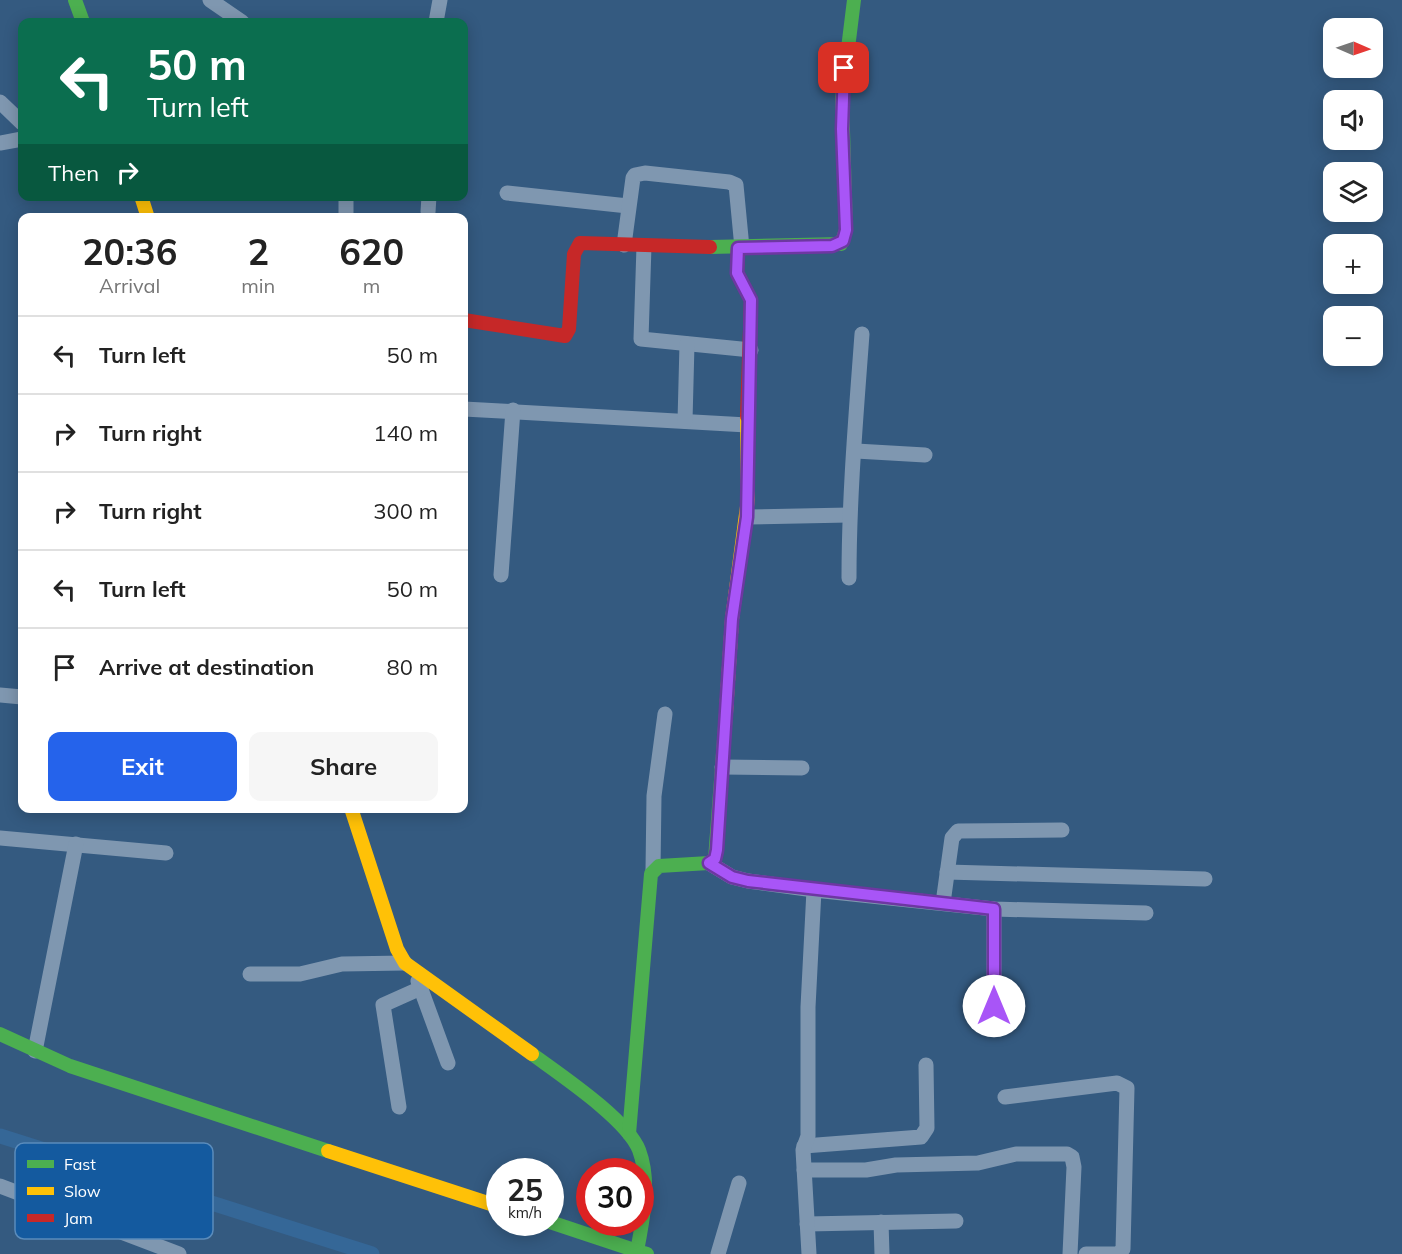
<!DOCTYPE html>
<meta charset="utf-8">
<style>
:root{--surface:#fff;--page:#f6f6f6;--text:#222;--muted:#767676;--line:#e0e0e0;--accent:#2563eb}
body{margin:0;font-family:Mulish,sans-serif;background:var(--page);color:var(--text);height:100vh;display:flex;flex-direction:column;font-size:22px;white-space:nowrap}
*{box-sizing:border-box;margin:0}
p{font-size:20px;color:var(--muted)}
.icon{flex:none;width:33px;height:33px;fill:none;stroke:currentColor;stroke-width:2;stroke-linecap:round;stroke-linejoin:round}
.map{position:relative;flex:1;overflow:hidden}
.details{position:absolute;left:18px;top:213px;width:450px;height:600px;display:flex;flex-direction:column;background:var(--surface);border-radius:12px;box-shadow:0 3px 15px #0003}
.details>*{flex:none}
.banner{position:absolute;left:18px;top:18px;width:450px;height:183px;border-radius:12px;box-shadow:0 3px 15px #0003;background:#0b6e4f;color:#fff;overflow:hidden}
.needle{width:39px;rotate:92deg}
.tools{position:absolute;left:1323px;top:18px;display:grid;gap:12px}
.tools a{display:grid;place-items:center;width:60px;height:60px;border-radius:12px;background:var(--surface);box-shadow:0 3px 15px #0003;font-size:30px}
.speed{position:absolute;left:486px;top:1158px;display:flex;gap:12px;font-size:30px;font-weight:700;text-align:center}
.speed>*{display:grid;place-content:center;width:78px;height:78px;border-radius:50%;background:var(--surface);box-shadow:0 3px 15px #0003;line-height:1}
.speed small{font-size:15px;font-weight:400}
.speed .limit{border:9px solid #d22;background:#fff;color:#111}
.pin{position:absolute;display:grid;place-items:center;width:51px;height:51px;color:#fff;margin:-26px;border-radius:12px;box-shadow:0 3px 9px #0006}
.me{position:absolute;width:66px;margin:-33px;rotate:0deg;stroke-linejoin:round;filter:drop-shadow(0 0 4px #0008)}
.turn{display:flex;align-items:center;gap:21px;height:126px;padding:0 30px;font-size:27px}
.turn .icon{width:78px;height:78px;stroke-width:2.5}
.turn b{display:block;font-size:42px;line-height:51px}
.then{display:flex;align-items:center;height:57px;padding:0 30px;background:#0003;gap:12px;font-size:22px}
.eta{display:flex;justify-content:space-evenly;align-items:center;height:102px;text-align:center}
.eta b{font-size:36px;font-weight:700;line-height:42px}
.primary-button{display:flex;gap:12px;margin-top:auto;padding:12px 30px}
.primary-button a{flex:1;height:69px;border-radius:12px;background:var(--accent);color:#fff;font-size:24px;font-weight:700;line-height:69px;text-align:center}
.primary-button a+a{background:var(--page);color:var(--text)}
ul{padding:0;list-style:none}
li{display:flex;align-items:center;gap:18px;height:78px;padding:0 30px;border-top:2px solid var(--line)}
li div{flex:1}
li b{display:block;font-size:22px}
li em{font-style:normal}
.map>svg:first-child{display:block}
</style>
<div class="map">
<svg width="1402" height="1254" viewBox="0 0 1402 1254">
<rect width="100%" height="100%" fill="#345a80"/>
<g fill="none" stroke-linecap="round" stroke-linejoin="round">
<!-- canal -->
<path stroke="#356797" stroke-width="15" d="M 0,1136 L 372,1254"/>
<!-- street -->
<g stroke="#7f97b0" stroke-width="15">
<path d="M 210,0 L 242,22"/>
<path d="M 436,22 L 440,0"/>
<path d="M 0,102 L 22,123"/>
<path d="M 0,143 L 22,139"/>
<path d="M 507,193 L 628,206"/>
<path d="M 428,212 L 429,196"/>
<path d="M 346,218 L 346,196"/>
<path d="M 624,245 L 633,178 L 635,175 L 645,173 L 729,182 L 736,185 L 742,248"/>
<path d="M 644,246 L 641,339 L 751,350"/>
<path d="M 464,409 L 747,425"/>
<path d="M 685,421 L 687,344"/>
<path d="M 856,451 L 925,455"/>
<path d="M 747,517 L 849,515"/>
<path d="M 501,575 L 513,410"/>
<path d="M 849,578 C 849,496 856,416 862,334"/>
<path d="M 0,695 L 22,697"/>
<path d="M 722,767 L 802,768"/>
<path d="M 0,838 L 166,853"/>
<path d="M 709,863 L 732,877 L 748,881 L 814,890 L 994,909 L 1146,913"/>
<path d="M 653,870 L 654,796 L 665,714"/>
<path d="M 947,872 L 1205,879"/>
<path d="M 943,903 L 952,838 L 958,831 L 1062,830"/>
<path d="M 994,909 L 994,1007"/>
<path d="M 250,974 L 300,974 L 342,964 L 405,963"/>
<path d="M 418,981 L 448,1063"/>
<path d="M 35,1051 L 76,844"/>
<path d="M 1005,1097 L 1117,1083 L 1127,1088 L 1123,1249 L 1118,1254 L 1086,1254"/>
<path d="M 399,1107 L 383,1005 L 421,988"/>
<path d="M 804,1146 L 921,1137 L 927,1128 L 926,1065"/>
<path d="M 804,1170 L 866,1170 L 896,1165 L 978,1163 L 1016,1154 L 1067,1154 L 1072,1157 L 1074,1167 L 1070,1254"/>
<path d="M 0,1186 L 179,1254"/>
<path d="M 881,1222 L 882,1254"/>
<path d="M 807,1224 L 956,1221"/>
<path d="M 718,1254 L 739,1183"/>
<path d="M 809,1254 L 803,1150 L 808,1136 L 808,1007 L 814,890"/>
</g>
<!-- fast -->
<g stroke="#4caf50" stroke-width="14">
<path d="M 75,0 L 83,22"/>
<path d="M 710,247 L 841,244 L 846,230 L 842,97 L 854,0"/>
<path d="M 0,1034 L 70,1066 L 328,1151"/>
<path d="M 532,1054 C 559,1074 627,1119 639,1150 C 651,1182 643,1219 637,1251 L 647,1254"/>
<path d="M 629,1134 L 651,874 L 659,866 L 709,863 L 715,859 L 726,713"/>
<path d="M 550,1222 L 637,1251 L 637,1254"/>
</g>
<!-- slow -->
<g stroke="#ffc107" stroke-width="14">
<path d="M 141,196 L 148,218"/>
<path d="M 726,713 L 732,619 L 748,499 L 747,416"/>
<path d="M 351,808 L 397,949 L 405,963 L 532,1054"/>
<path d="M 328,1151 L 500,1207"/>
</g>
<!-- jam -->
<g stroke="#c62828" stroke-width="14">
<path d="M 738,248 L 737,273 L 751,300 L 747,416"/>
<path d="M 464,320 L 565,336 L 569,329 L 574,254 L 580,243 L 710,247"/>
</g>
</g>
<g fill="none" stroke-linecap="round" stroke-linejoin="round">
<defs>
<path id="route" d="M 844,68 L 842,129 L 846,230 L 843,241 L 832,246 L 738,248 L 737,273 L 751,300 L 747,517 L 732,619 L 717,850 L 715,859 L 709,863 L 732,877 L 748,881 L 994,909 L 994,1006"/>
</defs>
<!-- route casing -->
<use href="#route" stroke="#6d37a1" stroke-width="15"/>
<!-- route -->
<use href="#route" stroke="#a855f7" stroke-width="10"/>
</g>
<!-- legend -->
<rect x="15" y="1143" width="198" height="96" rx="9" fill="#145a9f" stroke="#5a8cbc" stroke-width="1.5"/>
<rect x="27" y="1160" width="27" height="8" fill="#4caf50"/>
<rect x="27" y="1187" width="27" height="8" fill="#ffc107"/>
<rect x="27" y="1214" width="27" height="8" fill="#c62828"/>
<g font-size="16" fill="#fff">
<text x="64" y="1170">Fast</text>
<text x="64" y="1197">Slow</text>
<text x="64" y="1224">Jam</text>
</g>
</svg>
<div class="tools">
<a><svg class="needle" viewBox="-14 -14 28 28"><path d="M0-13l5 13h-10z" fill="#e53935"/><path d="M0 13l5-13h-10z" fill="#767676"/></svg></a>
<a><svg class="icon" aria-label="sound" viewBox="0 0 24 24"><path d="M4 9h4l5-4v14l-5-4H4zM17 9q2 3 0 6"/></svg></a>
<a><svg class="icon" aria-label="layers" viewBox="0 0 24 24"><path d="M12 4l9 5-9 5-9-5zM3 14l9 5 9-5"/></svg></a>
<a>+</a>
<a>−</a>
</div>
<div class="speed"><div>25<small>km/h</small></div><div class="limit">30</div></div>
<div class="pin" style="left:844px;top:68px;background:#d93025"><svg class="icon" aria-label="arrive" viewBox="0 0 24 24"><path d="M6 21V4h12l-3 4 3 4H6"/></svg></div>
<svg class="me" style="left:994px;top:1006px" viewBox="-20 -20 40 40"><circle r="19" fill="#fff"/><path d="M0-13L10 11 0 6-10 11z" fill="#a855f7"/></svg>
<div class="banner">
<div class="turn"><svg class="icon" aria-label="left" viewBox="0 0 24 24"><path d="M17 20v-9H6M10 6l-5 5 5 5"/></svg><div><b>50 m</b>Turn left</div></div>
<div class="then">Then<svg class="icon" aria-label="right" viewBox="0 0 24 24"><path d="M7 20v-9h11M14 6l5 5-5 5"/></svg></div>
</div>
<section class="details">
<div class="eta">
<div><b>20:36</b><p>Arrival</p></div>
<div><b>2</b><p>min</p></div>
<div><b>620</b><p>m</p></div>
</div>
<ul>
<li><svg class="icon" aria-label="left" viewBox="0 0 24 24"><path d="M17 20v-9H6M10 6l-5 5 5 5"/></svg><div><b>Turn left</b></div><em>50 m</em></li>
<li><svg class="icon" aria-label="right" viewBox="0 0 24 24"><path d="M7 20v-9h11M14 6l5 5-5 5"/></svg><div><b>Turn right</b></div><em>140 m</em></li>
<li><svg class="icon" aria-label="right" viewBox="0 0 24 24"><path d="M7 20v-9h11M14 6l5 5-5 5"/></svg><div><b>Turn right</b></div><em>300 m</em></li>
<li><svg class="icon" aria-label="left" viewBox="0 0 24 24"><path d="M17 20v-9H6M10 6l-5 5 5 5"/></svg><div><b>Turn left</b></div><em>50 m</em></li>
<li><svg class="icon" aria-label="arrive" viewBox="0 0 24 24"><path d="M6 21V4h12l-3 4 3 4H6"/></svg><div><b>Arrive at destination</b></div><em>80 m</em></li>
</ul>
<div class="primary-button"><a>Exit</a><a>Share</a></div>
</section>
</div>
